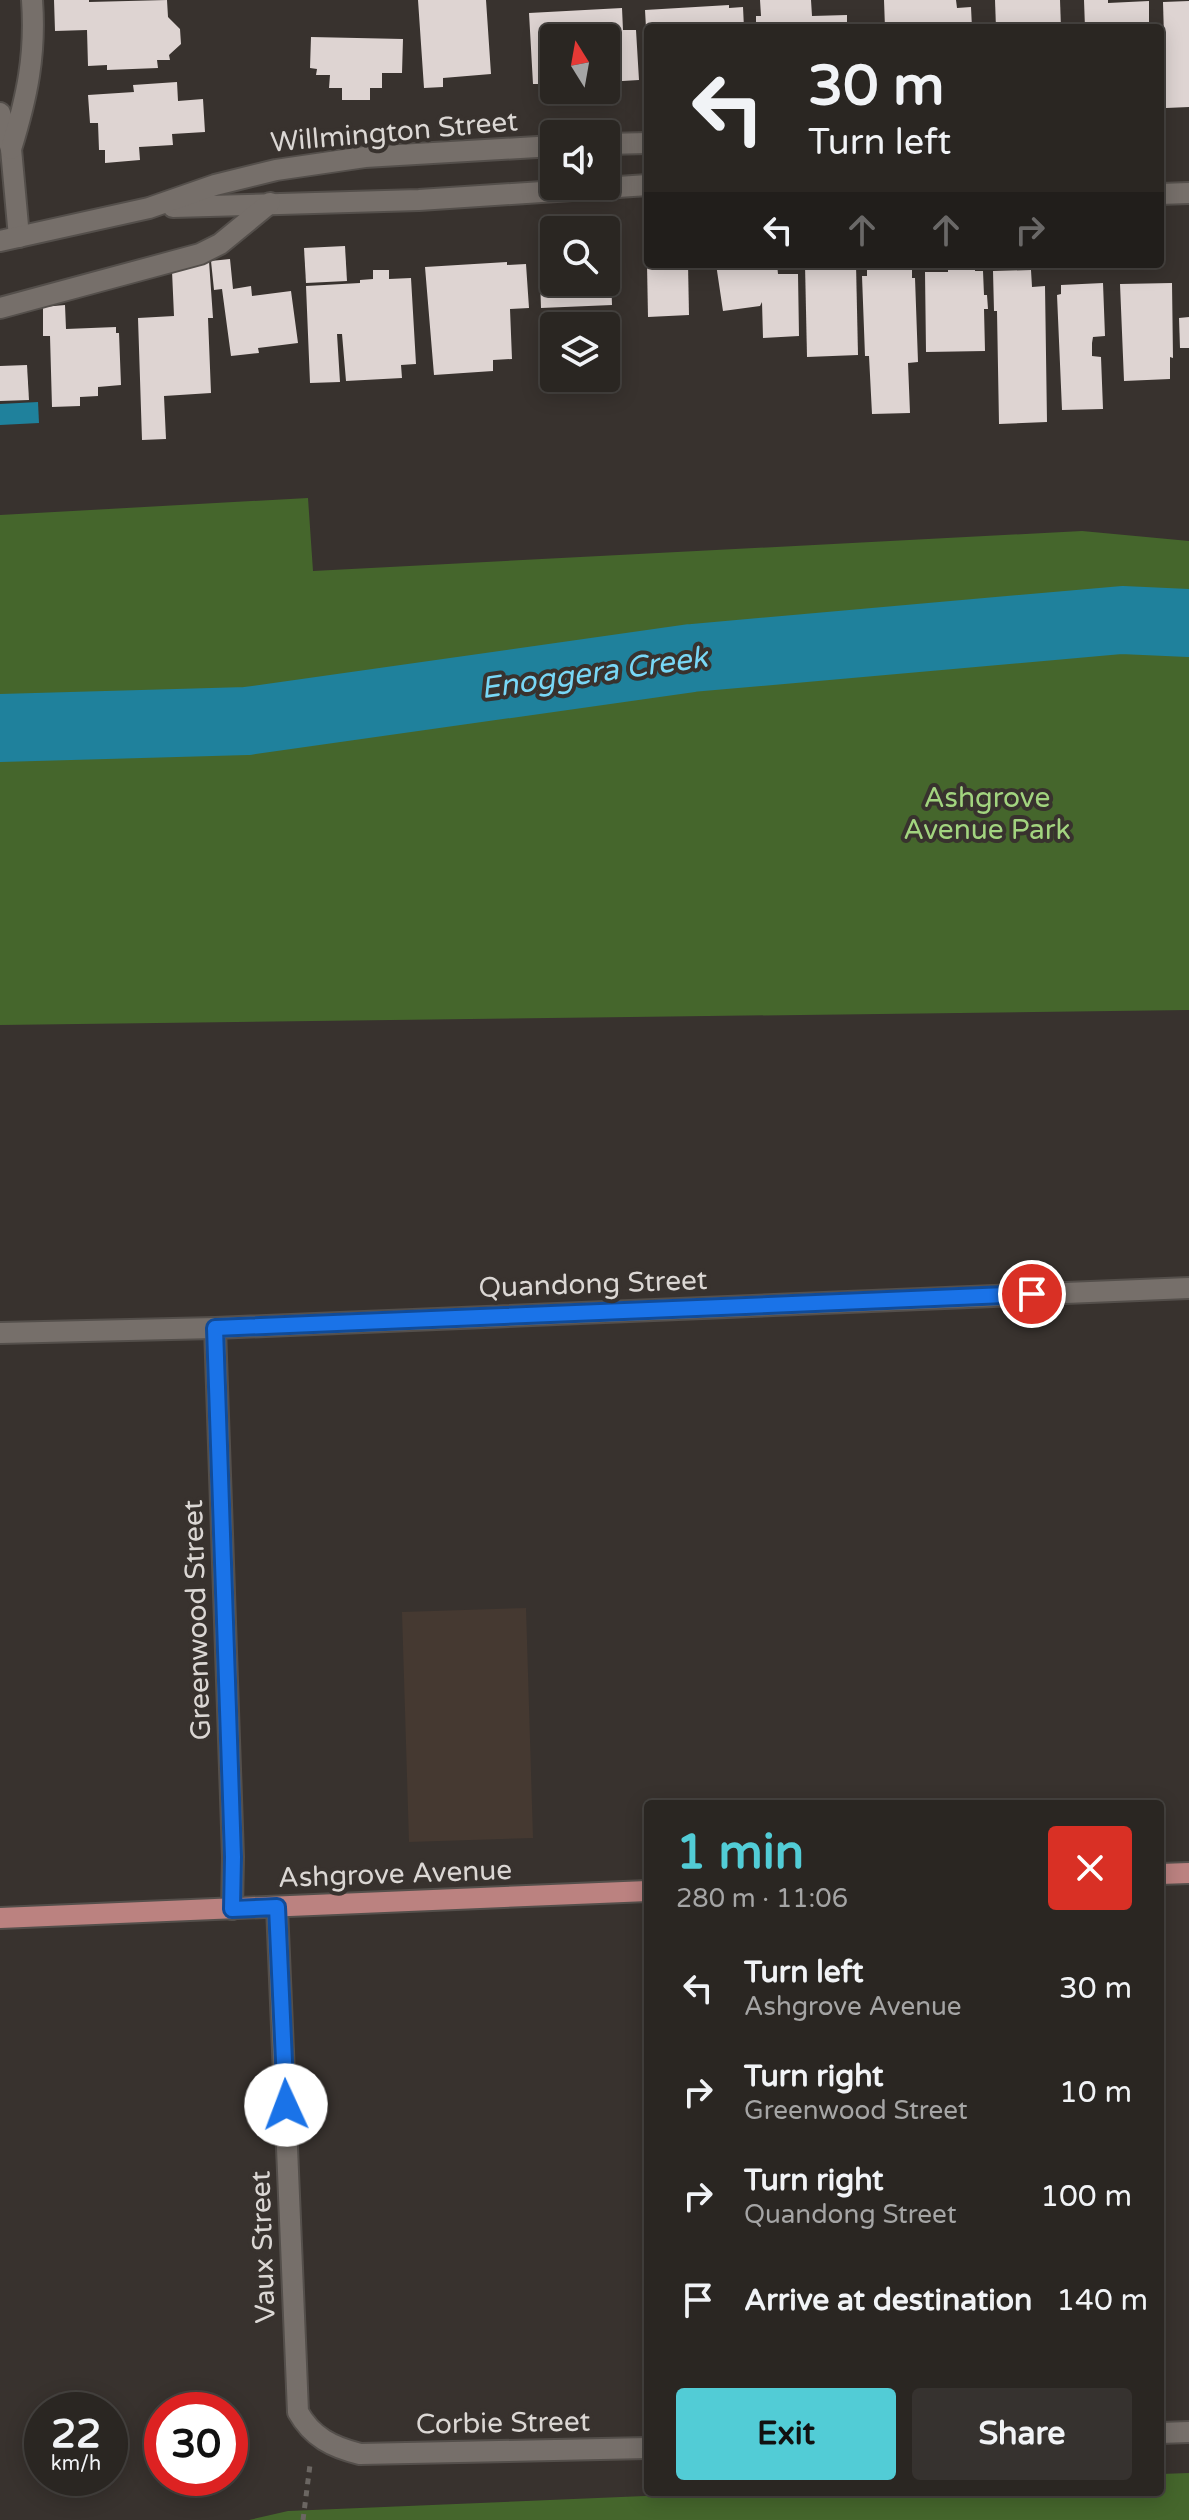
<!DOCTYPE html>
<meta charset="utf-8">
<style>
:root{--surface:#2a2622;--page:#36322f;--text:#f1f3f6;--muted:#a5a5a5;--line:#464340;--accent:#52ccd6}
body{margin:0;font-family:"Varela Round",sans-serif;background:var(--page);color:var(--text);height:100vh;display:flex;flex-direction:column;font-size:30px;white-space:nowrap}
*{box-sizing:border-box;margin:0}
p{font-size:26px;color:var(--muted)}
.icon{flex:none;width:44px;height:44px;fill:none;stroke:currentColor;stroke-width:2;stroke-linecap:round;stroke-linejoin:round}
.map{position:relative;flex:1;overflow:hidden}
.side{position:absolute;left:644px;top:1800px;width:520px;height:696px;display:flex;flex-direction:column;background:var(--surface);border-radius:8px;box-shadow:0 4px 20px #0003,0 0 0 2px var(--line)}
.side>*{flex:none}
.top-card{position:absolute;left:644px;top:24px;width:520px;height:244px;border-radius:8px;box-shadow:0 4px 20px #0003,0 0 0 2px var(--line);background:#2a2622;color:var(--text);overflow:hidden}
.needle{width:52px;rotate:349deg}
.tools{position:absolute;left:540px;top:24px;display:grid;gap:16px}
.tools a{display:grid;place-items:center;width:80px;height:80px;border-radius:8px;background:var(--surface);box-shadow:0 4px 20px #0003,0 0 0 2px var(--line);font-size:40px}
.speed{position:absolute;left:24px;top:2392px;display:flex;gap:16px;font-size:40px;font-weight:700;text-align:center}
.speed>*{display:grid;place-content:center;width:104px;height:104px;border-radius:50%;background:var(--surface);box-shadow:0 4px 20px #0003,0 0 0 2px var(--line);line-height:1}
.speed small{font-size:20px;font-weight:400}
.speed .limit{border:12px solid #d22;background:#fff;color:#111}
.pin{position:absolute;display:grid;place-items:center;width:68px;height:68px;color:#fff;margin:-34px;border:4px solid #fff;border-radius:50%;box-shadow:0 2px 8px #0007}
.me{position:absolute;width:88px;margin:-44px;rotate:358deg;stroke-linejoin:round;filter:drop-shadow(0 0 6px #0008)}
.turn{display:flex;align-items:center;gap:28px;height:168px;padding:0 32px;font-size:36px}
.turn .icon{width:104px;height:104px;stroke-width:2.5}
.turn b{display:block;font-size:56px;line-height:68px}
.lanes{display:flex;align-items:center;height:76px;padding:0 32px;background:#0003;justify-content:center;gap:40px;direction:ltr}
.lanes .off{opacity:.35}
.round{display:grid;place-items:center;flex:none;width:84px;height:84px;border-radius:8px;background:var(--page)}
.head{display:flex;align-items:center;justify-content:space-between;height:136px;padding:0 32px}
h1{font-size:48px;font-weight:700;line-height:60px;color:var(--accent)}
.primary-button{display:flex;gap:16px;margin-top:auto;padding:16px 32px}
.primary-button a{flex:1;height:92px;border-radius:8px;background:var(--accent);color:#111;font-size:32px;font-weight:700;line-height:92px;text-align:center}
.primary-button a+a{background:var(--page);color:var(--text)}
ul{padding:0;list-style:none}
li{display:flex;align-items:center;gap:24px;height:104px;padding:0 32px}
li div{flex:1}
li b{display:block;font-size:30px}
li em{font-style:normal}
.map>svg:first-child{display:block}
</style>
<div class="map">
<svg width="1189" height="2520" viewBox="0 0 1189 2520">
<rect width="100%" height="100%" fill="#38322e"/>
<!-- built -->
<path fill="#453931" d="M 526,1608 L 533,1838 L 409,1842 L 402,1612 Z"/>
<!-- green -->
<g fill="#45662c">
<path d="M 308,498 L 313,571 L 1082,531 L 1189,541 L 1189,1010 L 0,1025 L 0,515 Z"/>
<path d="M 1189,2473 L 1189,2520 L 249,2520 L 288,2511 L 740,2492 L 1160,2492 L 1160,2474 Z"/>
</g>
<!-- water -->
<path fill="#1f819c" d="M 38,402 L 39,423 L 0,425 L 0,404 Z"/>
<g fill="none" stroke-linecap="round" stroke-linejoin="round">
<!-- river -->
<path stroke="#1f819c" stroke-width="68" d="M 0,728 L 247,721 L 692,658 L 1122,620 L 1189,623"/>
</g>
<!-- building -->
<g fill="#ded4d2">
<path d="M 54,0 L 89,0 L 89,2 L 167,0 L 168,17 L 180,29 L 181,44 L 169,55 L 170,60 L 157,60 L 158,68 L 107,70 L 107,65 L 88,66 L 87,30 L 55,31 Z"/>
<path d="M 418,0 L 486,0 L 491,74 L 443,78 L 443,87 L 424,88 Z"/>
<path d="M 760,0 L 811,0 L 812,16 L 847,15 L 847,28 L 756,28 L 756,16 L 761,16 Z"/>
<path d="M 884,0 L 956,0 L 957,8 L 971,7 L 972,28 L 885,28 Z"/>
<path d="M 995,0 L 1060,0 L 1061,28 L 996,28 Z"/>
<path d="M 1084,0 L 1108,0 L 1108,3 L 1149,1 L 1149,28 L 1085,28 Z"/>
<path d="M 1189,1 L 1189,107 L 1166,108 L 1163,2 Z"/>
<path d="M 729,5 L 729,8 L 743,7 L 744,28 L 646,28 L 645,10 Z"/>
<path d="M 622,8 L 623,30 L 636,30 L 639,80 L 606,82 L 606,38 L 554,38 L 554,87 L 539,87 L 538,84 L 533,84 L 529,13 Z"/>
<path d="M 311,37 L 403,39 L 402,73 L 382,73 L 382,88 L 370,88 L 370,100 L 342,100 L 342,88 L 329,88 L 330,75 L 316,75 L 317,69 L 310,68 Z"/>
<path d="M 177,82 L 178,101 L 203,99 L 205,132 L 172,134 L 173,145 L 139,147 L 140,160 L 105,163 L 105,150 L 99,150 L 98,123 L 90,123 L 88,95 L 134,92 L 133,85 Z"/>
<path d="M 610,244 L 612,305 L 541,308 L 539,248 L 554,247 L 554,282 L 606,282 L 606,245 Z"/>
<path d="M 345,246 L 347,281 L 306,283 L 304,248 Z"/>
<path d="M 230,259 L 233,289 L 251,286 L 252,296 L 291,291 L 298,343 L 258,348 L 259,353 L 231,356 L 222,289 L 214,290 L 211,261 Z"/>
<path d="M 209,261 L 213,318 L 208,318 L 211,393 L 164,396 L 166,439 L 142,440 L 138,318 L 174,316 L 172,271 Z"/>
<path d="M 507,262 L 507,265 L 526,264 L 529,308 L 510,309 L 512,359 L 493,360 L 493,371 L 434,375 L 425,267 Z"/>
<path d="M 647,264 L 688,264 L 689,315 L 648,317 Z"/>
<path d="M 716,264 L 777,264 L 778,274 L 798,274 L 799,336 L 763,338 L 762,302 L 760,306 L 723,311 Z"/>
<path d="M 805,264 L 856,264 L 858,355 L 807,357 Z"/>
<path d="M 867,264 L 904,264 L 904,270 L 912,270 L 912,278 L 915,278 L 918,362 L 908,363 L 910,413 L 872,414 L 869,356 L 865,356 L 862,276 L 867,276 Z"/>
<path d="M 948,264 L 975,264 L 975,271 L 983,271 L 984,295 L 987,295 L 988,309 L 984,309 L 985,351 L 926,352 L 925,272 L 948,272 Z"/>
<path d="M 373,270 L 389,270 L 389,279 L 411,278 L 416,364 L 401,365 L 402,378 L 346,381 L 342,334 L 337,334 L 340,382 L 310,383 L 306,286 L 360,283 L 360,280 L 373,279 Z"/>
<path d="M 1031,270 L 1032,287 L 1045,286 L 1047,422 L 999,424 L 997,311 L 994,311 L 993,271 Z"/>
<path d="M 1103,283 L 1105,336 L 1093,337 L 1092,343 L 1092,356 L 1101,357 L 1103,409 L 1062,410 L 1057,295 L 1061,294 L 1061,285 Z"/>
<path d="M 1172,283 L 1173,358 L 1170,357 L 1170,379 L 1124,381 L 1120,284 Z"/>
<path d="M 65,305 L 66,329 L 116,327 L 116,333 L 119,333 L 121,385 L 98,387 L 98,396 L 80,397 L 80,406 L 52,407 L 50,336 L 43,336 L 43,307 Z"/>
<path d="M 1189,317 L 1189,348 L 1180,348 L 1179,318 Z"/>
<path d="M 27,365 L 29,400 L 0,401 L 0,366 Z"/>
</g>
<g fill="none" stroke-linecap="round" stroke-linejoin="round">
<defs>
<g id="minor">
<path d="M 0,113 L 11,149 L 19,237"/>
<path d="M 606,144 L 648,143"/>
<path d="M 11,149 C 27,97 36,55 32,0"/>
<path d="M 1160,194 L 1189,193"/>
<path d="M 173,207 L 419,200 L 648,185"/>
<path d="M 0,241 L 149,208 L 215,185 L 276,170 L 365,157 L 554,146"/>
<path d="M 0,308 L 200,254 L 220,244 L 270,203"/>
<path d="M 215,1328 L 233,1857 L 232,1909"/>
<path d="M 0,1333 L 215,1328 L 1189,1288"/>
<path d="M 277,1907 L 298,2412 C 312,2437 332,2447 360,2454 L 648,2448"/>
<path d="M 1160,2433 L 1189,2432"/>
</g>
<g id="major">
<path d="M 1160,1874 L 1189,1873"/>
<path d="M 0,1918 L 648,1891"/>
</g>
</defs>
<!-- minor casing -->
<use href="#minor" stroke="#544f4b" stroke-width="24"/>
<!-- major casing -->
<use href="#major" stroke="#544f4b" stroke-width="24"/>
<!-- path -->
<path stroke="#6b6662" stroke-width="5" stroke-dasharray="6 6" stroke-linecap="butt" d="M 303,2520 L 310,2465"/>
<!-- minor -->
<use href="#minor" stroke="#766f6a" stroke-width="20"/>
<!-- major -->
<use href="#major" stroke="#bb8280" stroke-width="20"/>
</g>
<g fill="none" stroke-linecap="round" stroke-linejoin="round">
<defs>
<path id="route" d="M 286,2105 L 277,1907 L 232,1909 L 233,1857 L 215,1328 L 1032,1294"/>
</defs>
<!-- route casing -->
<use href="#route" stroke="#114b97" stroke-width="20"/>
<!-- route -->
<use href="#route" stroke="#1a73e8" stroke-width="14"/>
</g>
<g text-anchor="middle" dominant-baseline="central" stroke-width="8" stroke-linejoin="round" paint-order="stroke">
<!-- street labels -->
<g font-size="28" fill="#dbd7d4" stroke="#38322e">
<text transform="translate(394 132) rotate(-5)">Willmington Street</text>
<text transform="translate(593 1284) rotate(-2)">Quandong Street</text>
<text transform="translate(197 1620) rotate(-92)">Greenwood Street</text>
<text transform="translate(395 1874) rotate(-2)">Ashgrove Avenue</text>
<text transform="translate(263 2247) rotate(-92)">Vaux Street</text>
<text transform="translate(503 2423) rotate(-1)">Corbie Street</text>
</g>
<!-- park labels -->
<g font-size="28" fill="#a2d47f" stroke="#38322e">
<text x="987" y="798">Ashgrove<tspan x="987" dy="32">Avenue Park</tspan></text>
</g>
<!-- water labels -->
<g font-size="30" font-style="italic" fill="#78d7f6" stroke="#38322e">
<text transform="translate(594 673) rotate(-8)">Enoggera Creek</text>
</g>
</g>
</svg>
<div class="tools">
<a><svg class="needle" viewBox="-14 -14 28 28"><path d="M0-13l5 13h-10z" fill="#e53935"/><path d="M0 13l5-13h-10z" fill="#a5a5a5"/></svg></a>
<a><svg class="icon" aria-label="sound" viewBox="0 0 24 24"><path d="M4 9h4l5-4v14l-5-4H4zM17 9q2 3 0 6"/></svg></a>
<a><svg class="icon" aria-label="search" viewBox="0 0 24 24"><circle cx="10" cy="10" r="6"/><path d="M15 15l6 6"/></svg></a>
<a><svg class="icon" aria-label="layers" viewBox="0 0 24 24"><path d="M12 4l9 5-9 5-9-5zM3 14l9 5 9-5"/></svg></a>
</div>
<div class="speed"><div>22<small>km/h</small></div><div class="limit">30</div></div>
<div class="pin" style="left:1032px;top:1294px;background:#d93025"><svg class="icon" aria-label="arrive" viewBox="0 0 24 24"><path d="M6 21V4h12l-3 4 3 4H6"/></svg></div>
<svg class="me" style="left:286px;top:2105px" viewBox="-20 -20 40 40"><circle r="19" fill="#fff"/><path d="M0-13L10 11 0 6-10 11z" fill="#1a73e8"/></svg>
<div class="top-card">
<div class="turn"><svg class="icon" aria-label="left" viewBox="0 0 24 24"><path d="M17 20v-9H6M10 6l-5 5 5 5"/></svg><div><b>30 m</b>Turn left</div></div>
<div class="lanes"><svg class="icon" aria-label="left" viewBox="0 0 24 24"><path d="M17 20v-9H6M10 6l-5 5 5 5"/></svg><svg class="icon off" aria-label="ahead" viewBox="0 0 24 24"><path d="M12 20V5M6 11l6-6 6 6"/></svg><svg class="icon off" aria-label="ahead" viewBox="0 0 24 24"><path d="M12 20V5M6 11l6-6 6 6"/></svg><svg class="icon off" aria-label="right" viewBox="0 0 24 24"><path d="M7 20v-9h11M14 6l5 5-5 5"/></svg></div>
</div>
<section class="side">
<div class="head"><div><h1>1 min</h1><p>280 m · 11:06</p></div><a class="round" style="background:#d93025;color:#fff"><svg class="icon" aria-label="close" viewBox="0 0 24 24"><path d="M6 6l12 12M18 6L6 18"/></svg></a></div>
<ul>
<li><svg class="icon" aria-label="left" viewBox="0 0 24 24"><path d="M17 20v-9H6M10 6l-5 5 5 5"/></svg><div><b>Turn left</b><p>Ashgrove Avenue</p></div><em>30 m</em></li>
<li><svg class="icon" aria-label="right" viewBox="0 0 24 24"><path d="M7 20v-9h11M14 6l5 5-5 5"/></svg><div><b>Turn right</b><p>Greenwood Street</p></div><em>10 m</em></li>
<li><svg class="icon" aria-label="right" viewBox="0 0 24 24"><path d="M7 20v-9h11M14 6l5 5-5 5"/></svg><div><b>Turn right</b><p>Quandong Street</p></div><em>100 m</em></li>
<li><svg class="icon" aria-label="arrive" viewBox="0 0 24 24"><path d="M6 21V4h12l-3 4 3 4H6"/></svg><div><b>Arrive at destination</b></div><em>140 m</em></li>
</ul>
<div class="primary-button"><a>Exit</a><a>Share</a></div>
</section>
</div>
